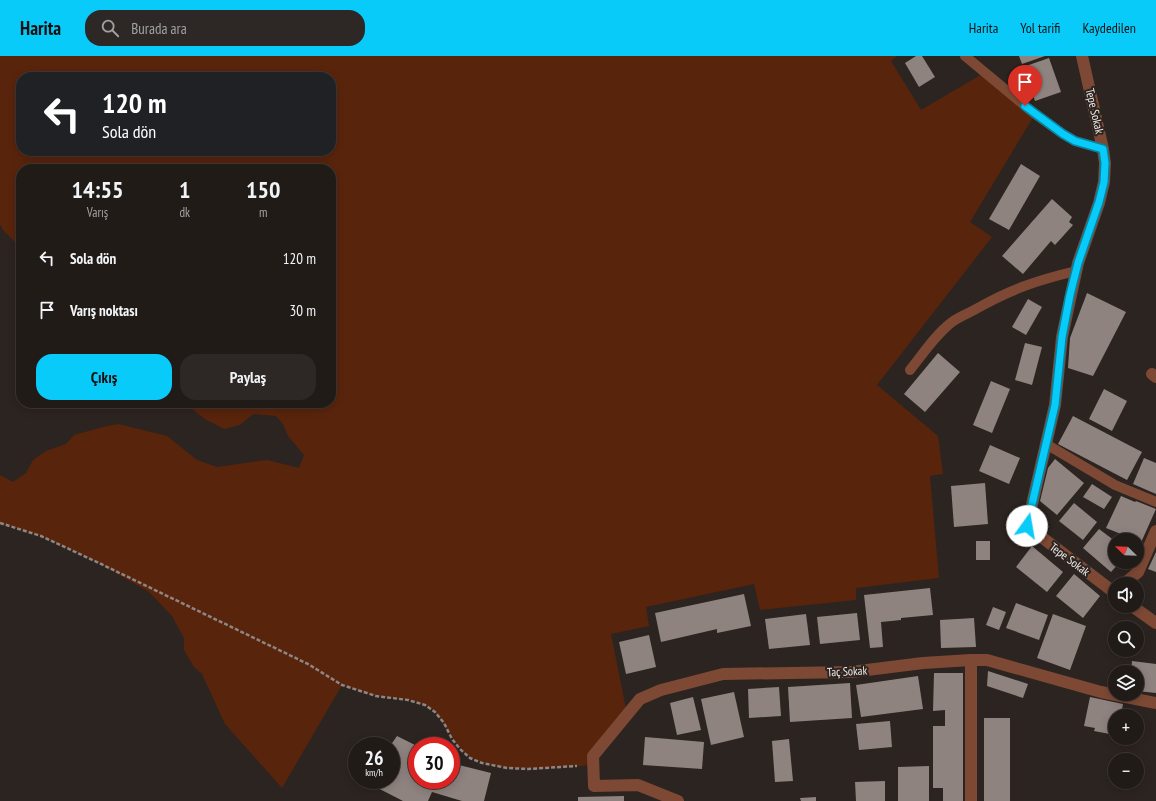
<!DOCTYPE html>
<html lang="tr">
<meta charset="utf-8">
<style>
:root{--surface:#211b18;--page:#2d2825;--text:#f1f3f6;--muted:#a2a1a2;--line:#3e3937;--accent:#08cbfa}
body{margin:0;font-family:"PT Sans Narrow",sans-serif;background:var(--page);color:var(--text);height:100vh;display:flex;flex-direction:column;font-size:15px;white-space:nowrap}
*{box-sizing:border-box;margin:0}
p{font-size:13px;color:var(--muted)}
.icon{flex:none;width:22px;height:22px;fill:none;stroke:currentColor;stroke-width:2;stroke-linecap:round;stroke-linejoin:round}
.map{position:relative;flex:1;overflow:hidden}
.sheet{position:absolute;left:16px;top:108px;width:320px;height:244px;display:flex;flex-direction:column;background:var(--surface);border-radius:16px;box-shadow:0 2px 10px #0003,0 0 0 1px var(--line)}
.sheet>*{flex:none}
.guide{position:absolute;left:16px;top:16px;width:320px;height:84px;border-radius:16px;box-shadow:0 2px 10px #0003,0 0 0 1px var(--line);background:#202124;color:#fff;overflow:hidden}
.needle{width:26px;rotate:293deg}
.controls{position:absolute;left:1108px;top:477px;display:grid;gap:8px}
.controls a{display:grid;place-items:center;width:36px;height:36px;border-radius:50%;background:var(--surface);box-shadow:0 2px 10px #0003,0 0 0 1px var(--line);font-size:20px}
.speed{position:absolute;left:348px;top:681px;display:flex;gap:8px;font-size:20px;font-weight:700;text-align:center}
.speed>*{display:grid;place-content:center;width:52px;height:52px;border-radius:50%;background:var(--surface);box-shadow:0 2px 10px #0003,0 0 0 1px var(--line);line-height:1}
.speed small{font-size:10px;font-weight:400}
.speed .limit{border:6px solid #d22;background:#fff;color:#111}
.pin{position:absolute;display:grid;place-items:center;width:34px;height:34px;color:#fff;margin:-41px -17px;border-radius:50% 50% 50% 0;rotate:-45deg;box-shadow:0 0 4px #0007}
.pin .icon{rotate:45deg}
.me{position:absolute;width:44px;margin:-22px;rotate:13deg;stroke-linejoin:round;filter:drop-shadow(0 0 3px #0008)}
.turn{display:flex;align-items:center;gap:14px;height:84px;padding:0 20px;font-size:18px}
.turn .icon{width:52px;height:52px;stroke-width:2.5}
.turn b{display:block;font-size:28px;line-height:34px}
.eta{display:flex;justify-content:space-evenly;align-items:center;height:68px;text-align:center}
.eta b{font-size:24px;font-weight:700;line-height:28px}
.cta{display:flex;gap:8px;margin-top:auto;padding:8px 20px}
.cta a{flex:1;height:46px;border-radius:16px;background:var(--accent);color:#111;font-size:16px;font-weight:700;line-height:46px;text-align:center}
.cta a+a{background:var(--page);color:var(--text)}
ul{padding:0;list-style:none}
li{display:flex;align-items:center;gap:12px;height:52px;padding:0 20px}
li div{flex:1}
li b{display:block;font-size:15px}
li em{font-style:normal}
header{display:flex;align-items:center;gap:24px;box-sizing:border-box;height:56px;padding:0 20px;background:var(--accent);color:#111}
header strong{font-size:19px}
nav{display:flex;gap:22px;margin-inline-start:auto;font-size:14px}
.search{width:280px;height:36px;background:var(--page);display:flex;align-items:center;gap:10px;box-sizing:border-box;padding:0 14px;border-radius:16px;color:var(--muted);font-size:15px}
.map>svg:first-child{display:block}
</style>
<header>
<strong>Harita</strong>
<div class="search"><svg class="icon" aria-label="search" viewBox="0 0 24 24"><circle cx="10" cy="10" r="6"/><path d="M15 15l6 6"/></svg>Burada ara</div>
<nav><a>Harita</a><a>Yol tarifi</a><a>Kaydedilen</a></nav>
</header>
<div class="map">
<svg width="1156" height="745" viewBox="0 0 1156 745">
<rect width="100%" height="100%" fill="#2c2420"/>
<!-- green -->
<path fill="#59240c" fill-rule="evenodd" d="M 0,0 L 897,0 L 891,5 L 921,54 L 984,17 L 1035,58 L 970,166 L 992,181 L 877,329 L 938,380 L 943,418 L 930,420 L 939,522 L 856,532 L 856,544 L 760,554 L 754,528 L 646,551 L 649,570 L 611,578 L 627,658 L 593,709 C 556,711 485,723 459,691 C 447,678 442,657 425,649 C 410,642 393,643 377,640 C 365,638 354,633 342,629 L 282,732 L 225,668 L 202,618 L 194,611 L 184,594 L 184,582 L 172,560 L 149,536 L 99,507 L 41,480 L 0,467 L 0,419 L 13,426 L 26,417 L 33,404 L 46,395 L 66,388 L 74,379 L 103,371 L 118,368 L 167,380 L 197,404 L 217,411 L 267,404 L 299,412 L 304,399 L 288,380 L 283,368 L 276,360 L 253,358 L 240,369 L 224,373 L 205,363 L 193,354 L 188,347 L 331,347 L 331,113 L 21,113 L 21,192 L 3,174 L 0,168 ZM 21,21 L 331,21 L 331,95 L 21,95 Z"/>
<!-- building -->
<g fill="#8e837f">
<path d="M 916,0 L 922,0 L 935,21 L 919,31 L 905,7 Z"/>
<path d="M 1019,0 L 1045,0 L 1022,8 Z"/>
<path d="M 1049,2 L 1061,36 L 1035,45 L 1023,11 Z"/>
<path d="M 1021,108 L 1040,120 L 1009,174 L 989,163 Z"/>
<path d="M 1052,143 L 1072,161 L 1069,166 L 1073,169 L 1055,189 L 1051,185 L 1023,218 L 1002,200 Z"/>
<path d="M 1087,237 L 1126,256 L 1093,320 L 1068,312 L 1070,282 Z"/>
<path d="M 1028,243 L 1042,251 L 1026,279 L 1012,271 Z"/>
<path d="M 1025,287 L 1042,291 L 1032,329 L 1015,324 Z"/>
<path d="M 938,297 L 960,316 L 925,356 L 904,338 Z"/>
<path d="M 991,325 L 1010,333 L 992,377 L 973,369 Z"/>
<path d="M 1104,333 L 1127,345 L 1112,375 L 1089,363 Z"/>
<path d="M 1073,360 L 1142,396 L 1127,424 L 1058,388 Z"/>
<path d="M 990,389 L 1020,402 L 1009,428 L 979,415 Z"/>
<path d="M 1144,402 L 1156,407 L 1156,438 L 1133,428 Z"/>
<path d="M 1055,403 L 1084,427 L 1057,459 L 1040,445 L 1048,412 Z"/>
<path d="M 985,427 L 988,468 L 954,471 L 951,430 Z"/>
<path d="M 1092,428 L 1112,441 L 1104,453 L 1083,441 Z"/>
<path d="M 1121,440 L 1135,446 L 1136,445 L 1156,453 L 1139,491 L 1137,490 L 1137,484 L 1124,484 L 1119,482 L 1121,478 L 1106,472 Z"/>
<path d="M 1074,447 L 1097,466 L 1083,484 L 1059,465 Z"/>
<path d="M 1099,473 L 1115,485 L 1115,506 L 1120,506 L 1111,516 L 1083,492 Z"/>
<rect x="976" y="485" width="14" height="19"/>
<path d="M 1032,490 L 1063,516 L 1047,536 L 1016,511 Z"/>
<path d="M 1156,496 L 1156,516 L 1148,513 Z"/>
<path d="M 1074,518 L 1100,540 L 1083,562 L 1056,540 Z"/>
<path d="M 930,532 L 933,559 L 901,562 L 901,564 L 881,566 L 883,591 L 870,592 L 864,539 Z"/>
<path d="M 744,538 L 751,570 L 717,577 L 717,573 L 661,586 L 655,557 Z"/>
<path d="M 1016,547 L 1048,559 L 1039,584 L 1006,572 Z"/>
<path d="M 993,551 L 1006,556 L 999,574 L 986,569 Z"/>
<path d="M 857,557 L 860,584 L 820,588 L 817,561 Z"/>
<path d="M 806,558 L 810,589 L 769,593 L 765,563 Z"/>
<path d="M 1053,558 L 1086,570 L 1070,614 L 1037,602 Z"/>
<path d="M 974,562 L 976,591 L 941,592 L 940,564 Z"/>
<path d="M 649,579 L 656,611 L 626,618 L 619,586 Z"/>
<path d="M 1132,605 L 1156,608 L 1156,637 L 1137,635 L 1137,616 L 1131,616 Z"/>
<path d="M 988,615 L 1028,628 L 1023,642 L 987,630 Z"/>
<path d="M 934,617 L 963,617 L 963,745 L 943,745 L 943,732 L 933,732 L 933,670 L 945,670 L 945,654 L 933,655 Z"/>
<path d="M 918,620 L 923,653 L 861,661 L 856,629 Z"/>
<path d="M 850,627 L 852,662 L 790,666 L 788,631 Z"/>
<path d="M 779,631 L 781,660 L 749,662 L 748,633 Z"/>
<path d="M 734,636 L 744,681 L 711,689 L 701,643 Z"/>
<path d="M 693,641 L 701,674 L 677,679 L 670,647 Z"/>
<path d="M 1090,641 L 1123,648 L 1121,660 L 1115,660 L 1115,679 L 1094,675 L 1095,672 L 1084,670 Z"/>
<rect x="984" y="662" width="26" height="83"/>
<path d="M 890,665 L 892,691 L 859,694 L 856,668 Z"/>
<path d="M 397,680 L 417,690 L 417,724 L 451,724 L 451,707 L 491,717 L 484,745 L 462,745 L 432,736 L 428,745 L 403,745 L 364,725 L 391,724 L 390,690 Z"/>
<path d="M 645,681 L 704,686 L 702,713 L 643,709 Z"/>
<path d="M 789,683 L 793,725 L 775,726 L 772,685 Z"/>
<path d="M 929,710 L 929,745 L 898,745 L 898,711 Z"/>
<path d="M 885,725 L 885,745 L 856,745 L 855,726 Z"/>
<path d="M 624,740 L 624,745 L 578,745 L 578,741 Z"/>
<path d="M 816,741 L 816,745 L 801,745 L 800,742 Z"/>
</g>
<g fill="none" stroke-linecap="round" stroke-linejoin="round">
<!-- path -->
<path stroke="#8d8683" stroke-width="2.5" stroke-dasharray="4 2" stroke-linecap="butt" d="M 0,467 L 41,480 L 99,507 L 308,608 L 342,629 L 376,640 L 408,644 L 425,649 L 435,656 L 444,667 L 452,683 L 460,693 L 470,702 L 482,707 L 507,712 L 528,713 L 577,710"/>
<!-- lane -->
<g stroke="#7d4934" stroke-width="10">
<path d="M 965,0 L 1035,58 L 1063,78 L 1075,85 L 1103,93"/>
<path d="M 910,314 C 923,298 935,279 952,266 C 959,261 969,257 976,253 C 1011,233 1038,224 1076,215"/>
<path d="M 1046,388 L 1115,429 L 1156,446"/>
</g>
<!-- street -->
<g stroke="#7d4934" stroke-width="12">
<path d="M 1082,0 L 1103,93 L 1105,107 L 1104,126 L 1099,147 L 1078,207 L 1071,239 L 1062,281 L 1055,349 L 1027,470 L 1115,537"/>
<path d="M 1152,318 L 1156,321"/>
<path d="M 1124,528 L 1138,516 L 1156,475"/>
<path d="M 1132,550 L 1156,567"/>
<path d="M 678,745 L 638,729 L 594,730 L 593,700 L 640,643 L 661,634 L 723,618 L 851,616 L 923,607 L 971,604 L 987,604 L 1101,636 L 1156,647"/>
<path d="M 971,745 L 971,604"/>
</g>
</g>
<g fill="none" stroke-linecap="round" stroke-linejoin="round">
<defs>
<path id="route" d="M 1025,50 L 1063,78 L 1075,85 L 1103,93 L 1105,107 L 1104,126 L 1099,146 L 1078,207 L 1070,239 L 1062,281 L 1055,349 L 1027,470"/>
</defs>
<!-- route casing -->
<use href="#route" stroke="#0584a2" stroke-width="10"/>
<!-- route -->
<use href="#route" stroke="#08cbfa" stroke-width="7"/>
</g>
<g text-anchor="middle" dominant-baseline="central" stroke-width="4" stroke-linejoin="round" paint-order="stroke">
<!-- street labels -->
<g font-size="12" fill="#f0eae8" stroke="#2c2420">
<text transform="translate(1095 55) rotate(77)">Tepe Sokak</text>
<text transform="translate(1070 503) rotate(37)">Tepe Sokak</text>
<text transform="translate(847 615) rotate(-3)">Taç Sokak</text>
</g>
</g>
</svg>
<div class="controls">
<a><svg class="needle" viewBox="-14 -14 28 28"><path d="M0-13l5 13h-10z" fill="#e53935"/><path d="M0 13l5-13h-10z" fill="#a2a1a2"/></svg></a>
<a><svg class="icon" aria-label="sound" viewBox="0 0 24 24"><path d="M4 9h4l5-4v14l-5-4H4zM17 9q2 3 0 6"/></svg></a>
<a><svg class="icon" aria-label="search" viewBox="0 0 24 24"><circle cx="10" cy="10" r="6"/><path d="M15 15l6 6"/></svg></a>
<a><svg class="icon" aria-label="layers" viewBox="0 0 24 24"><path d="M12 4l9 5-9 5-9-5zM3 14l9 5 9-5"/></svg></a>
<a>+</a>
<a>−</a>
</div>
<div class="speed"><div>26<small>km/h</small></div><div class="limit">30</div></div>
<div class="pin" style="left:1025px;top:50px;background:#d93025"><svg class="icon" aria-label="arrive" viewBox="0 0 24 24"><path d="M6 21V4h12l-3 4 3 4H6"/></svg></div>
<svg class="me" style="left:1027px;top:470px" viewBox="-20 -20 40 40"><circle r="19" fill="#fff"/><path d="M0-13L10 11 0 6-10 11z" fill="#08cbfa"/></svg>
<div class="guide">
<div class="turn"><svg class="icon" aria-label="left" viewBox="0 0 24 24"><path d="M17 20v-9H6M10 6l-5 5 5 5"/></svg><div><b>120 m</b>Sola dön</div></div>
</div>
<section class="sheet">
<div class="eta">
<div><b>14:55</b><p>Varış</p></div>
<div><b>1</b><p>dk</p></div>
<div><b>150</b><p>m</p></div>
</div>
<ul>
<li><svg class="icon" aria-label="left" viewBox="0 0 24 24"><path d="M17 20v-9H6M10 6l-5 5 5 5"/></svg><div><b>Sola dön</b></div><em>120 m</em></li>
<li><svg class="icon" aria-label="arrive" viewBox="0 0 24 24"><path d="M6 21V4h12l-3 4 3 4H6"/></svg><div><b>Varış noktası</b></div><em>30 m</em></li>
</ul>
<div class="cta"><a>Çıkış</a><a>Paylaş</a></div>
</section>
</div>
